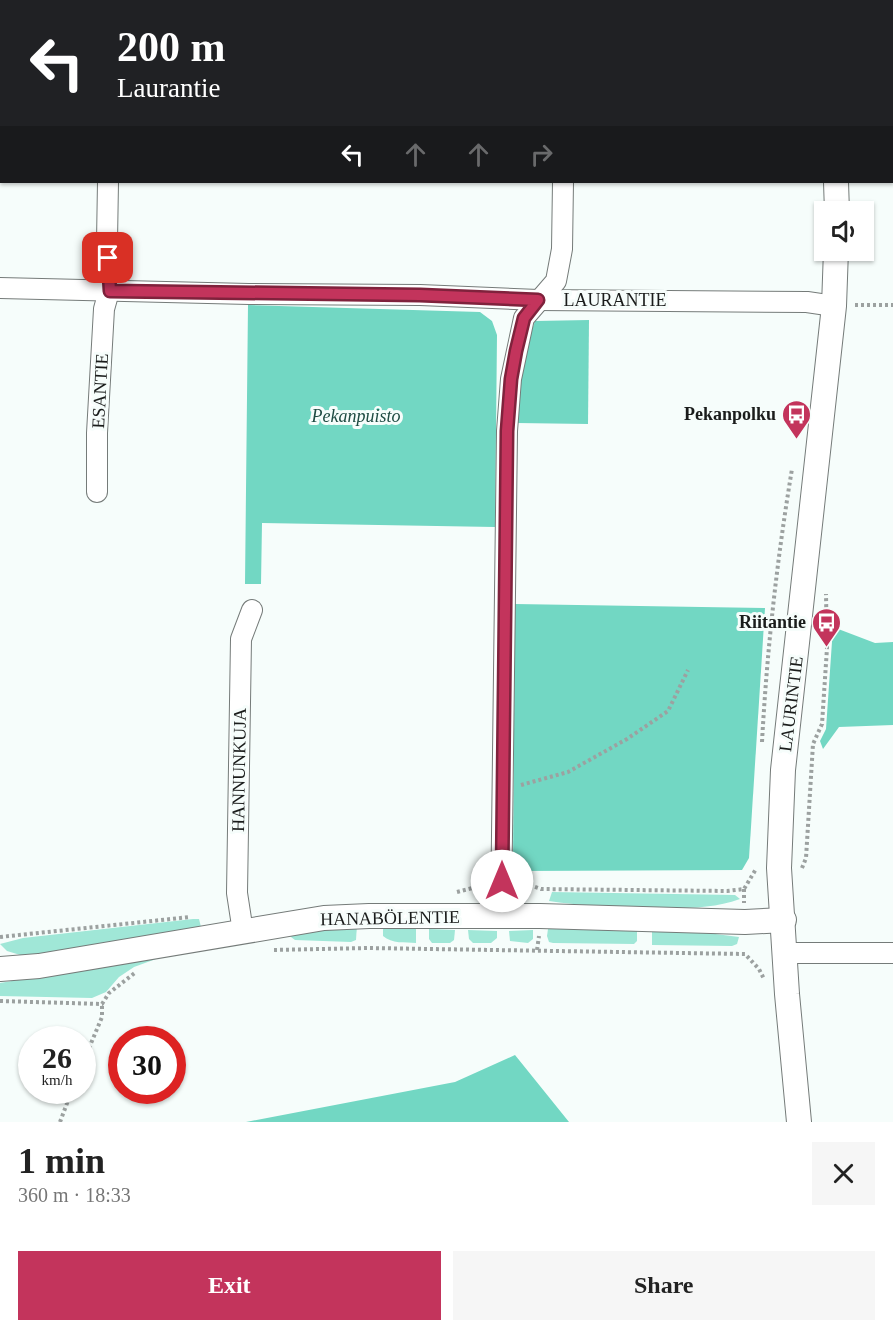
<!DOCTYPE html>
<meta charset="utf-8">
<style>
:root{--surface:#fff;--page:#f6f6f6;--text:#222;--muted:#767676;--accent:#c3345c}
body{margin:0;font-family:Georgia,serif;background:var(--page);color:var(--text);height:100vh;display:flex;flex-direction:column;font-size:22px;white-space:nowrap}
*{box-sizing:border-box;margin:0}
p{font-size:20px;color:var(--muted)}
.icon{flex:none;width:33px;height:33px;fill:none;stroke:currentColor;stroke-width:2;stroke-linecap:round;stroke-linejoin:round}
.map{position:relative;height:1122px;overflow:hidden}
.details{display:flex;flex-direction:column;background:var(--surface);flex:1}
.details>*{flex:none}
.banner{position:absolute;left:0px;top:0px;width:894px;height:183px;box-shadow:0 2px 4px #0004;background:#202124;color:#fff;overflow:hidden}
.controls{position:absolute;left:814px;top:201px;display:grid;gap:12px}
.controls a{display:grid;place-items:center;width:60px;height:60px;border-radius:0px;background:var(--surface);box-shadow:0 2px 4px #0004;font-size:30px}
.speed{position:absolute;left:18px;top:1026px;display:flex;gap:12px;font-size:30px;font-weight:700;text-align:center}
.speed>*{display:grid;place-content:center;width:78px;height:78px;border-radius:50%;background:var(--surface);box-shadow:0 2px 4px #0004;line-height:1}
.speed small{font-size:15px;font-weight:400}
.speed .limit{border:9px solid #d22;background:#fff;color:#111}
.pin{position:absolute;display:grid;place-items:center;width:51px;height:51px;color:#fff;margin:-26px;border-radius:12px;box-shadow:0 3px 9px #0006}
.me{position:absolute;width:66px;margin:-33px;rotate:0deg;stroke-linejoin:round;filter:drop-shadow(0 0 4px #0008)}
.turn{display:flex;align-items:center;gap:21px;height:126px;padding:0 18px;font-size:27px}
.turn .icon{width:78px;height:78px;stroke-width:2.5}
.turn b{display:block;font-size:42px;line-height:51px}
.lanes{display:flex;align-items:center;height:57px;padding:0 18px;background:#0003;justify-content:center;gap:30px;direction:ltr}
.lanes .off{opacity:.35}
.round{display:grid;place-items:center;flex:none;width:63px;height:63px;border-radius:0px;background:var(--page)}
.headline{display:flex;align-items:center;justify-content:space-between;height:102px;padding:0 18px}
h1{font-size:36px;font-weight:800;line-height:45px}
.cta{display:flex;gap:12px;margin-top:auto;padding:12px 18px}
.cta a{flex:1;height:69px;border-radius:0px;background:var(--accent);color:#fff;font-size:24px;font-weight:800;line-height:69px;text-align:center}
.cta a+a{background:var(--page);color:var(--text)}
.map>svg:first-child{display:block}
</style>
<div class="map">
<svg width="893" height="1122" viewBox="0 0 893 1122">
<rect width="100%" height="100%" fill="#f6fdfb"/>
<!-- green -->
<g fill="#a0e7d7">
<path d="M 552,892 L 735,895 L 740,899 C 710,910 678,908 647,908 C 614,907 582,906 549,901 Z"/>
<path d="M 193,919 L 199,919 L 201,927 L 27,957 L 7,951 L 0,944 L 23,938 Z"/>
<path d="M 357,925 L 356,940 L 351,942 L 295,940 L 287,934 Z"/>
<path d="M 383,925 L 416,928 L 416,943 C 405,942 392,944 383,936 Z"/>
<path d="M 602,927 L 637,928 L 637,941 L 634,944 L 553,943 L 549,942 L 547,936 L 548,929 Z"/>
<path d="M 429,929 L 455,930 L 454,940 L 450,943 L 432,943 L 429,939 Z"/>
<path d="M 652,929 L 676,929 L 739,937 L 737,944 L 732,946 L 652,945 Z"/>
<path d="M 468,930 L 497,931 L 497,938 L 491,943 L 473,943 L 469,939 Z"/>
<path d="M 533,930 L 533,939 L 528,943 L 510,941 L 509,931 Z"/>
<path d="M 156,956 L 156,959 L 134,967 L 119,977 L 106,992 L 92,998 L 0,996 L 0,983 Z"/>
</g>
<!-- forest -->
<g fill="#72d7c3">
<path d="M 248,305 L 480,312 L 492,321 L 497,335 L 495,527 L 262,523 L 261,584 L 245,584 Z"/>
<path d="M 589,320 L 588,424 L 517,423 L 519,366 L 535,321 Z"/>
<path d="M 515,604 L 765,608 L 749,858 L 742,870 L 522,871 L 513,860 Z"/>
<path d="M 833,627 L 875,643 L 893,642 L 893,725 L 839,727 L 823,749 L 820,741 L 826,729 Z"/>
<path d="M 515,1055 L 569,1122 L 246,1122 L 455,1082 Z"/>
</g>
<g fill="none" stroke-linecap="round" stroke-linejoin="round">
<defs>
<g id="minor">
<path d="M 566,2 L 566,0"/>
<path d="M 0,288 L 249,294 L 420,295 L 538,300 L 807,302 L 834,306"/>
<path d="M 97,492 L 97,433 L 104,309 L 109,291 L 107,241 L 108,182"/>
<path d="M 501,916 L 507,431 L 511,379 L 524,318 L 556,281 L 562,249 L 563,182"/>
<path d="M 243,932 L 237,893 L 241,639 L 252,610"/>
<path d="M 785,953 L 893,953"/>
</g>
<g id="tertiary">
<path d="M 817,0 L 817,2"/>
<path d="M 836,182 L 837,212"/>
<path d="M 0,969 L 39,966 L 324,918 L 369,916 L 540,916 L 745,922 L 784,920"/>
<path d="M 799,1122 L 787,994 L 779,868 L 783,770 L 834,306 L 836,250"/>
</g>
</defs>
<!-- minor casing -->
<use href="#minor" stroke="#757b79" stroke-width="22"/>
<!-- tertiary casing -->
<use href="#tertiary" stroke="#757b79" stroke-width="26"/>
<!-- path -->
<g stroke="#9ca1a0" stroke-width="4" stroke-dasharray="3 3" stroke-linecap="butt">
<path d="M 855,305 L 893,305"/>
<path d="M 762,742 C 767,650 777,559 792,469"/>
<path d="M 521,785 L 568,772 L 627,739 L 668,711 L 688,670"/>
<path d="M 802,868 L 806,858 L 813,744 L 822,724 L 827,648 L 826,594"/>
<path d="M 518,881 L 541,889 L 727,891 L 744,889 L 756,869"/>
<path d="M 744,889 L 744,903"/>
<path d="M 457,892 L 484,885"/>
<path d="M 0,937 L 190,917"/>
<path d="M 274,950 L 368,948 L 745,954 L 759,969 L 764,979"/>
<path d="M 537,950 L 539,936"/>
<path d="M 0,1001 L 102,1004 L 109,993 L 136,972"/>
<path d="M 82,1065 L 102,1017 L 102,1004"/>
<path d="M 60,1122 L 72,1090"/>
</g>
<!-- minor -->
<use href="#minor" stroke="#fff" stroke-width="20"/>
<!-- tertiary -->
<use href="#tertiary" stroke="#fff" stroke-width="24"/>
</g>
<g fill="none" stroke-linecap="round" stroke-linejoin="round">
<defs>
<path id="route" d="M 108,258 L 110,291 L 420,295 L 538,300 L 524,318 L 516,351 L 511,379 L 507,431 L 502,881"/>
</defs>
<!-- route casing -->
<use href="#route" stroke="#7f223c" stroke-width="15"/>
<!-- route -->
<use href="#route" stroke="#c3345c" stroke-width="10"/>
</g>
<!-- icons -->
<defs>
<symbol id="bus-pin" viewBox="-11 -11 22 30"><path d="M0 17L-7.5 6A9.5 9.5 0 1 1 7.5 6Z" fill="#c3345c" stroke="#f6fdfb"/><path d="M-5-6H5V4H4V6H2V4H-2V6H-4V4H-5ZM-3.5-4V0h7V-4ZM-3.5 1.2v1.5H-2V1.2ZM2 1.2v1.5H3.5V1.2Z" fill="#fff"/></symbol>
</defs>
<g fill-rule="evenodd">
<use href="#bus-pin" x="780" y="398" width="33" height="45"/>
<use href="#bus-pin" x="810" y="606" width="33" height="45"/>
</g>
<g text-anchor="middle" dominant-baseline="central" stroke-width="6" stroke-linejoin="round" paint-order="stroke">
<!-- street labels -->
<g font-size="18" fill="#1a1c1b" stroke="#f6fdfb">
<text x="615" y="300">LAURANTIE</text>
<text transform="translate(100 391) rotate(-87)">ESANTIE</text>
<text transform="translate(791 704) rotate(-83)">LAURINTIE</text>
<text transform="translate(239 770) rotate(-89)">HANNUNKUJA</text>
<text transform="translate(390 918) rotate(-1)">HANABÖLENTIE</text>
</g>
<!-- poi labels -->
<g font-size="18" font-weight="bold" fill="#1a1c1b" stroke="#f6fdfb" text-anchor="end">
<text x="776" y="414">Pekanpolku</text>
<text x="806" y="622">Riitantie</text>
</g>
<!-- park labels -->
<g font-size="18" font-style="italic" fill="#1f4c43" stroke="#f6fdfb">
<text x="356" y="416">Pekanpuisto</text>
</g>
</g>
</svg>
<div class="controls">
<a><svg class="icon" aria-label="sound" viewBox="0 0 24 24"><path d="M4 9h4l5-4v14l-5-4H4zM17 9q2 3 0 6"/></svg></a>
</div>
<div class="speed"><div>26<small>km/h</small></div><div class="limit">30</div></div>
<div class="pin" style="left:108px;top:258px;background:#d93025"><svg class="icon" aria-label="arrive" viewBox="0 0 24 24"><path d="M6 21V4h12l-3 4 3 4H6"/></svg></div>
<svg class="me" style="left:502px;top:881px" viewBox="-20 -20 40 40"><circle r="19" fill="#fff"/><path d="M0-13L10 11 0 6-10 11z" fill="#c3345c"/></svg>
<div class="banner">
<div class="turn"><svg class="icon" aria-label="left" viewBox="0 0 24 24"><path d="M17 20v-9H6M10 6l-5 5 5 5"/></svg><div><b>200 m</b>Laurantie</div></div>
<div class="lanes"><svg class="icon" aria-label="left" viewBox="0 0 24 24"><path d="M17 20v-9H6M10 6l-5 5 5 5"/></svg><svg class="icon off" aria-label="ahead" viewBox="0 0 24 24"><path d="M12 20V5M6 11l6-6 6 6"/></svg><svg class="icon off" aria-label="ahead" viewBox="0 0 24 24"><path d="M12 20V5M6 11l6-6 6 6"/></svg><svg class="icon off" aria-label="right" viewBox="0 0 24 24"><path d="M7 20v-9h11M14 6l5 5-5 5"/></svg></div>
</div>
</div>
<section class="details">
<div class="headline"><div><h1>1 min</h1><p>360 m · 18:33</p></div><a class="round"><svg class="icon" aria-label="close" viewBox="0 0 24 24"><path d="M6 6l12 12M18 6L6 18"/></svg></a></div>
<div class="cta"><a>Exit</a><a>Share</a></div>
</section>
